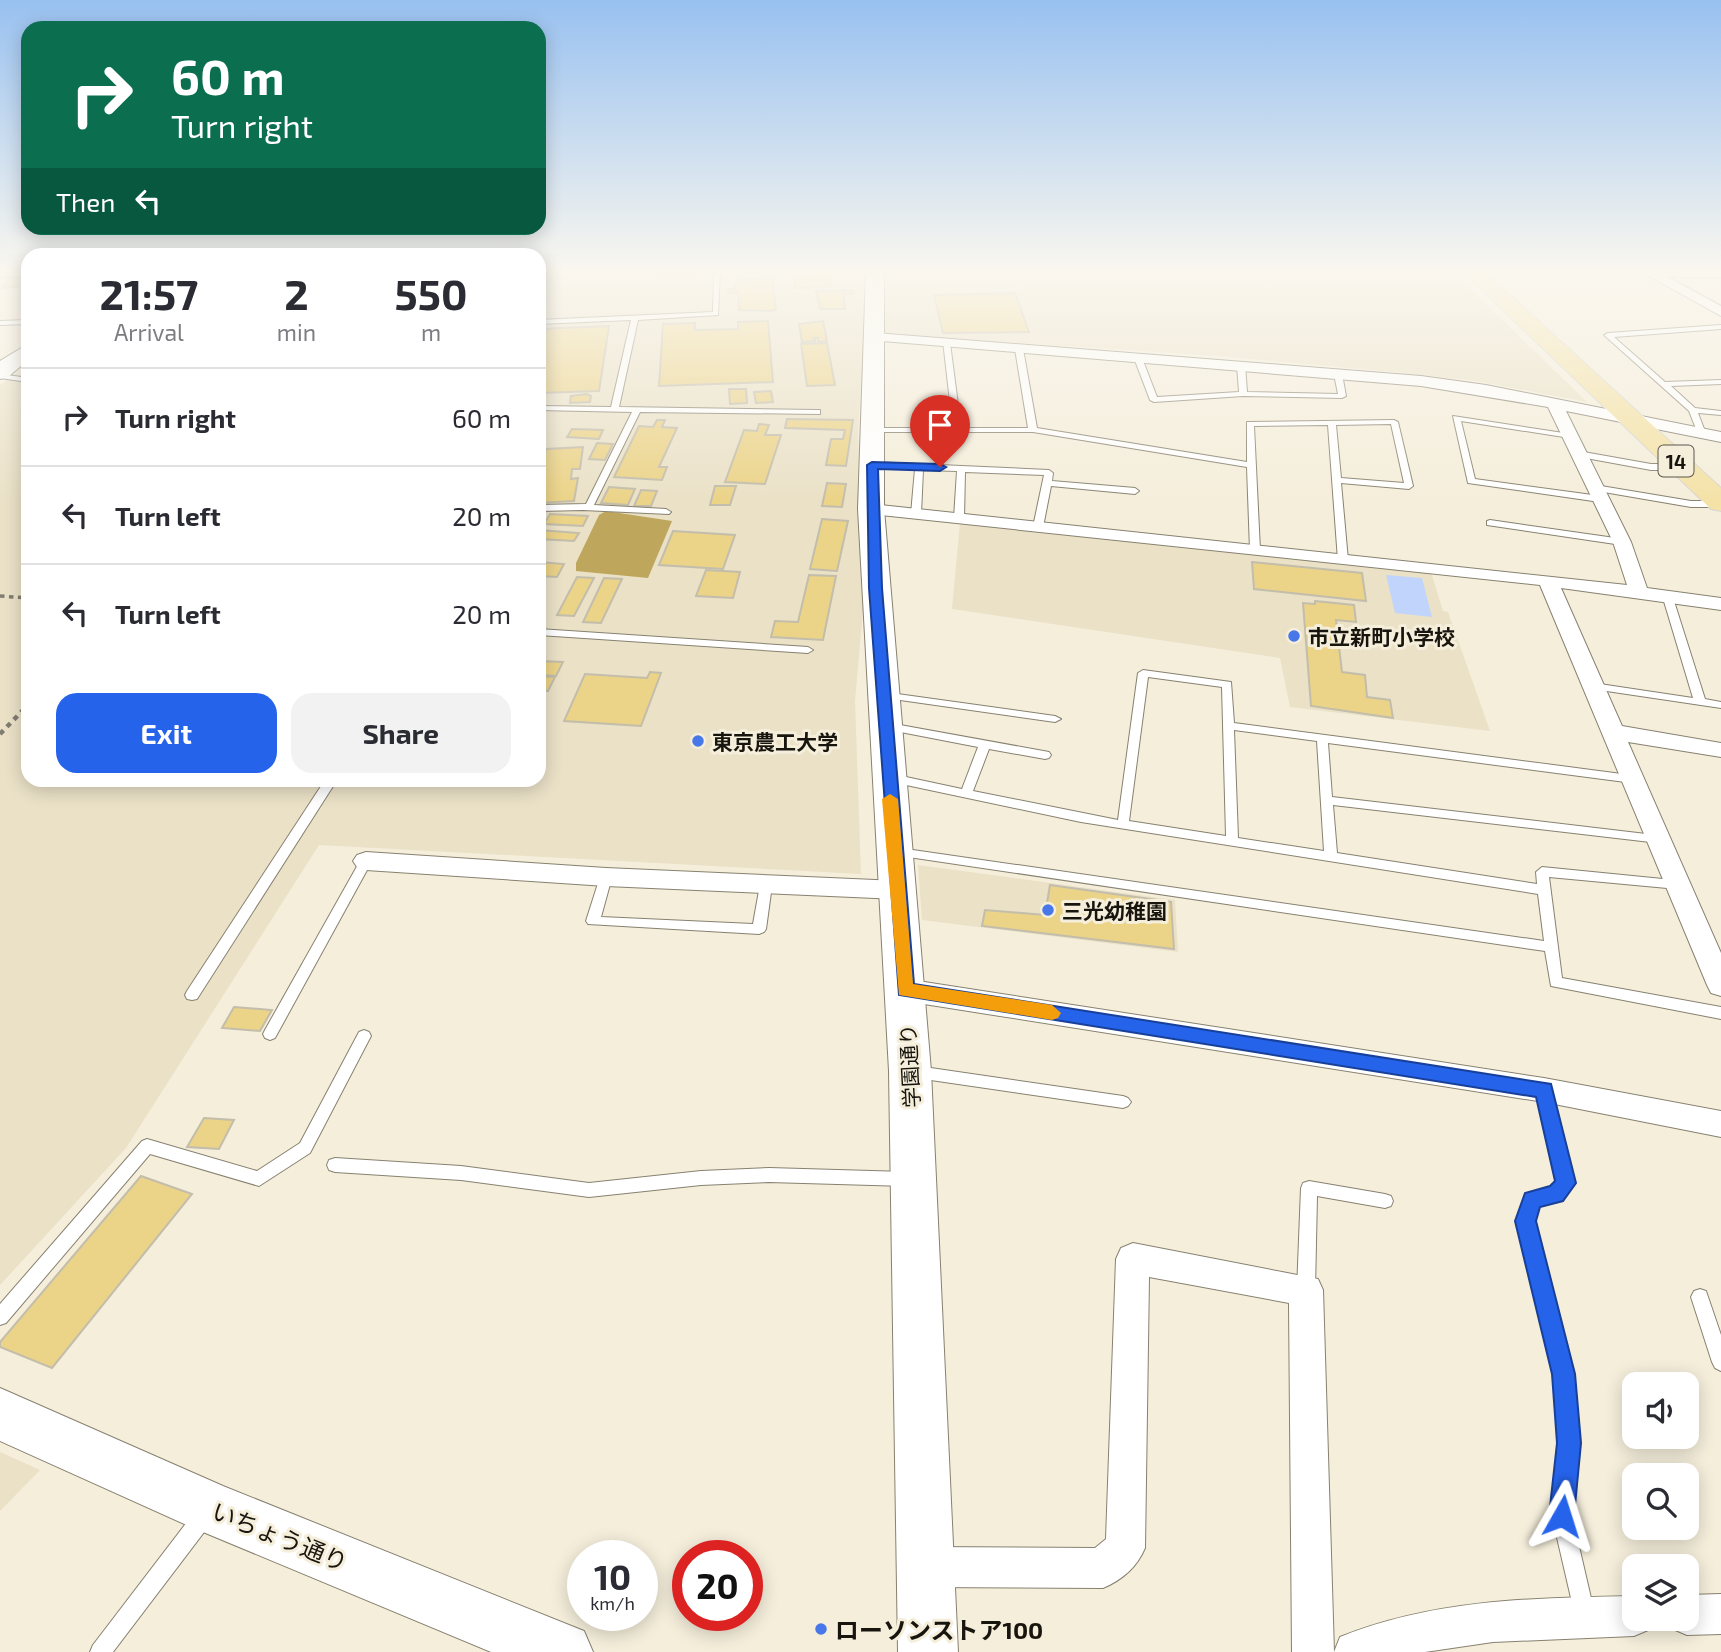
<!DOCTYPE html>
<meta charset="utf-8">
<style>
:root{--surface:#fff;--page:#f2f2f3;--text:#2b2b33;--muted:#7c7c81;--line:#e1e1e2;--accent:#2563eb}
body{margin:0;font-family:"Exo 2","Noto Sans JP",sans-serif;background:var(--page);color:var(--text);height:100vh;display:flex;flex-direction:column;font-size:26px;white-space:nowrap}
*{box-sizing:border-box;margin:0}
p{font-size:23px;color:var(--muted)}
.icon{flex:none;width:38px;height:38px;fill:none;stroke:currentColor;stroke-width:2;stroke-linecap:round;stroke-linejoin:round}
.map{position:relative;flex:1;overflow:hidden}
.drawer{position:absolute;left:21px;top:248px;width:525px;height:539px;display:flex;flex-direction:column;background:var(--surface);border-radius:21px;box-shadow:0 4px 18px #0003}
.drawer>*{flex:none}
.hud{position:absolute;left:21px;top:21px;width:525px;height:214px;border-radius:21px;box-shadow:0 4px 18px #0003;background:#0b6e4f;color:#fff;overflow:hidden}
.controls{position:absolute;left:1622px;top:1372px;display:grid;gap:14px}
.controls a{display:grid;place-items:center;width:77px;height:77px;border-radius:14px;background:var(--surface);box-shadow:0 4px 18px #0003;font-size:35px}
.speed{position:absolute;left:567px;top:1540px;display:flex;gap:14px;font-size:35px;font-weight:700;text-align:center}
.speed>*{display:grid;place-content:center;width:91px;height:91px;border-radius:50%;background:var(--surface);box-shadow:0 4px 18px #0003;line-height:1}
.speed small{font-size:18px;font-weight:400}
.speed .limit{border:10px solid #d22;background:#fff;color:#111}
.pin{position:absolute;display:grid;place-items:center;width:60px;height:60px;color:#fff;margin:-72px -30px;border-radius:50% 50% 50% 0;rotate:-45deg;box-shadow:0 0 7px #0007}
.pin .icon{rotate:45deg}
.me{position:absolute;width:77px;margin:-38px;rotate:6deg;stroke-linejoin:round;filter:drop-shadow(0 0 5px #0008)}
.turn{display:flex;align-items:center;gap:24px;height:147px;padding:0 35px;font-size:32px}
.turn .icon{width:91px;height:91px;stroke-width:2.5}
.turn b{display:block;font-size:49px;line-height:60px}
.then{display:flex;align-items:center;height:66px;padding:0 35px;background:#0003;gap:14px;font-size:26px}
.eta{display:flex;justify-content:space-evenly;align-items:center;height:119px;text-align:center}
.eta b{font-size:42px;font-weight:700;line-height:49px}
.primary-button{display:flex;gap:14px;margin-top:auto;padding:14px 35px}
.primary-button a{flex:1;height:80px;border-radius:21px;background:var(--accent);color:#fff;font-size:28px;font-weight:700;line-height:80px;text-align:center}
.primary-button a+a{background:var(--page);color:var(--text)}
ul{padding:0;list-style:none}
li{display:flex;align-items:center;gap:21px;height:98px;padding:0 35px;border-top:2px solid var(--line)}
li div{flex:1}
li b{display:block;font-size:26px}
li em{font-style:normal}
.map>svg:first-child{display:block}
</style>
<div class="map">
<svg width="1721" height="1652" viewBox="0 0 1721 1652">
<rect width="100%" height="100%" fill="#f5eedb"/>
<!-- built -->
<g fill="#eae1c7">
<path d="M 539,271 L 868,271 L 858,433 L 865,586 L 855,701 L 861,874 L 319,845 L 126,1148 L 0,1285 L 0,385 L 16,374 L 28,375 L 28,780 L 539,780 Z"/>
<path d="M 885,271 L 1452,271 L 1587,402 L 1476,381 L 1394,372 L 1218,356 L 883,334 Z"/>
<path d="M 960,523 L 1431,572 L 1443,611 L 1448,612 L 1490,731 L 1290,707 L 1280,658 L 952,609 Z"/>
<path d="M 918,865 L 1175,900 L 1178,952 L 922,920 Z"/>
<path d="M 0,1452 L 40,1470 L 0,1511 Z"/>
</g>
<!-- forest -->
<path fill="#bea65c" d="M 606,511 L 672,521 L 648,578 L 576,571 L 576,563 L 599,515 Z"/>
<!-- water -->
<path fill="#c1d5fc" d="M 1386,575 L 1422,578 L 1432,617 L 1395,613 Z"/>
<!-- building -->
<g fill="#ebd388" stroke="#c3bdab" stroke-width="2">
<path d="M 661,271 L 696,271 L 696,275 L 660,276 Z"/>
<path d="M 793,271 L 828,271 L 831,287 L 795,288 Z"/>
<path d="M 28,275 L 22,286 L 2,288 L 9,276 Z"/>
<path d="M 772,279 L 776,309 L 771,311 L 739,310 L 738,292 L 728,293 L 728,289 L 735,289 L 734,283 L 739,283 L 739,280 Z"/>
<path d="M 842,290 L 853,291 L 854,294 L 844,294 L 845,309 L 820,309 L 816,291 Z"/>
<path d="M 1015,293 L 1029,332 L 943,333 L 934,295 Z"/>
<path d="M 768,321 L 773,382 L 659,386 L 663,324 L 695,323 L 695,330 L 738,329 L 738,322 Z"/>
<path d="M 823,321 L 827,341 L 818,342 L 818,338 L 814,338 L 815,341 L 802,342 L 799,324 Z"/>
<path d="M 609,326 L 599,391 L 539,393 L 539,329 Z"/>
<path d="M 827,343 L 835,385 L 807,386 L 801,344 Z"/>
<path d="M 729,389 L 746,389 L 747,403 L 730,404 Z"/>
<path d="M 771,391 L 773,402 L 756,403 L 754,392 Z"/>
<path d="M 587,394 L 591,396 L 590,402 L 570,403 L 571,396 Z"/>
<path d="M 787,419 L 853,420 L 846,466 L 826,465 L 831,439 L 843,439 L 845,430 L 785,428 Z"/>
<path d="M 657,420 L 665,420 L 662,427 L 677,428 L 659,467 L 667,467 L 662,480 L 614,477 L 639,426 L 653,427 Z"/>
<path d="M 759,424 L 769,425 L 765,435 L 781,435 L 765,484 L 725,482 L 744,430 L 757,431 Z"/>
<path d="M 572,429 L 603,430 L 599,439 L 567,437 Z"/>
<path d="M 597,443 L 613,444 L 605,460 L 589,459 Z"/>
<path d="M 583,447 L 580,469 L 572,469 L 571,479 L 578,478 L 574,501 L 539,503 L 539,470 L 542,470 L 546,449 Z"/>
<path d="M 827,483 L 846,484 L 842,507 L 822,506 Z"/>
<path d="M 715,486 L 736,486 L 730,505 L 710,505 Z"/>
<path d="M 609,487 L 635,489 L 628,505 L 601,503 Z"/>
<path d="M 641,490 L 657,491 L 651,506 L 634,506 Z"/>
<path d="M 550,514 L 588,516 L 583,526 L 544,524 Z"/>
<path d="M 822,519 L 848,521 L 837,571 L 810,569 Z"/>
<path d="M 539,530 L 579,533 L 574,541 L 539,539 Z"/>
<path d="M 673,531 L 735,535 L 723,569 L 659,565 Z"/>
<path d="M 539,562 L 564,564 L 557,577 L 539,576 Z"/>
<path d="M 1252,562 L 1362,573 L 1366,601 L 1254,589 Z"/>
<path d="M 706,570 L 740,572 L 733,598 L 696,596 Z"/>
<path d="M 809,575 L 836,576 L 823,640 L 771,637 L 775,621 L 798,622 Z"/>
<path d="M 577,577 L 594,578 L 574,616 L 557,615 Z"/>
<path d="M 604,578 L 622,579 L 601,623 L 583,622 Z"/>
<path d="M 1315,601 L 1354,605 L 1356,622 L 1336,620 L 1342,672 L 1365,675 L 1367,697 L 1390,700 L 1393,718 L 1311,706 L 1303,603 L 1315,604 Z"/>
<path d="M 539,661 L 563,662 L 556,676 L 539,675 Z"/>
<path d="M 650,672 L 661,673 L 641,726 L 564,721 L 585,674 L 647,678 Z"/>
<path d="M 539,676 L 555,677 L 548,691 L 539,691 Z"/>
<path d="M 1050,885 L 1171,902 L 1174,949 L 982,926 L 985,910 L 1045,915 Z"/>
<path d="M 234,1007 L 272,1010 L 260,1031 L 222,1028 Z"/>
<path d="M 204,1118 L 234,1120 L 219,1149 L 187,1147 Z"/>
<path d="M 141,1176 L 192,1194 L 52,1368 L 0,1347 L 0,1342 Z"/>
</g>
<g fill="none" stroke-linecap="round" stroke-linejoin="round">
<defs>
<g id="lane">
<path d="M 714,271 L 720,271 L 718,315 L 638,320 L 619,407 L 817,410 L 820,410 L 820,414 L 640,412 L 594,505 L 666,509 L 671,512 L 669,514 L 583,510 L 539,511 L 539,505 L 586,504 L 632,412 L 539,410 L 539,406 L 611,407 L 631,320 L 539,324 L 539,320 L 713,312 Z"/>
<path d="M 28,320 L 28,324 L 0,325 L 0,321 Z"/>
<path d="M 1721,325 L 1721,329 L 1614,337 L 1665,382 L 1721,380 L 1721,384 L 1671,386 L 1695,408 L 1721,411 L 1721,415 L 1698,413 L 1706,434 L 1702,436 L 1698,434 L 1689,411 L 1604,335 L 1608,333 Z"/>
<path d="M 943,341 L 950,343 L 961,428 L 1028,428 L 1015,349 L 1019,347 L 1023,349 L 1037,428 L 1247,462 L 1247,422 L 1394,420 L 1398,422 L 1413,486 L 1409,489 L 1341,483 L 1348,560 L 1343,563 L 1338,560 L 1328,425 L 1254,426 L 1260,550 L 1255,553 L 1250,550 L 1247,467 L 1033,432 L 869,432 L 868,430 L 872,428 L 953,428 ZM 1391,424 L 1404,483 L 1341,478 L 1336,425 Z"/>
<path d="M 1135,356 L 1142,358 L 1157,397 L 1239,392 L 1237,365 L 1241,363 L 1245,365 L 1247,392 L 1338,394 L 1334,374 L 1338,372 L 1342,374 L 1346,396 L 1342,398 L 1243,396 L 1154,402 L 1150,400 L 1134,358 Z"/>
<path d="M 0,374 L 28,378 L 28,382 L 0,378 Z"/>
<path d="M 1453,416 L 1570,434 L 1574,436 L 1570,438 L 1461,421 L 1475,479 L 1600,496 L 1604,499 L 1600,502 L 1468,483 Z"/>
<path d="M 1578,451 L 1651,464 L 1682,464 L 1686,467 L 1682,470 L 1651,470 L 1575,456 L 1575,452 Z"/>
<path d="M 872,462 L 1049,470 L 1053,473 L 1052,481 L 1135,488 L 1139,491 L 1135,494 L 1051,486 L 1043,527 L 1038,530 L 1033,527 L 1044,475 L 965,472 L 964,518 L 959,521 L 954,518 L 957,471 L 923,470 L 921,514 L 916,517 L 911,514 L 915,469 L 869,467 L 868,465 Z"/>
<path d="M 1595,485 L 1691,501 L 1721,501 L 1721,507 L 1691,507 L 1592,490 L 1591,488 Z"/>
<path d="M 1490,520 L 1622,539 L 1627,542 L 1622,545 L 1487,525 L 1487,521 Z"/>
<path d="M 1668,595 L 1673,598 L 1705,699 L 1721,702 L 1721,708 L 1593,689 L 1588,686 L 1593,683 L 1693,698 L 1663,598 Z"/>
<path d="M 539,629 L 808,647 L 813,650 L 808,653 L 539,635 Z"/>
<path d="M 1143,670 L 1231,682 L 1234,723 L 1637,776 L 1639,779 L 1637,782 L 1633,783 L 1328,743 L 1332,797 L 1663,836 L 1665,839 L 1663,842 L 1659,843 L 1333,805 L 1337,853 L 1537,884 L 1536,872 L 1542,867 L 1683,881 L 1684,884 L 1683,887 L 1678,889 L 1549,877 L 1562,978 L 1721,1007 L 1721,1019 L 1551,986 L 1545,951 L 895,855 L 893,852 L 899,848 L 1544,941 L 1538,894 L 1081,822 L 892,782 L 886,778 L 892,774 L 962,789 L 978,747 L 885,729 L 883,727 L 885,725 L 889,723 L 1049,752 L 1051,755 L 1049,758 L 1045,759 L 989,749 L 973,791 L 1118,820 L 1138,673 ZM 1148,677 L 1222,687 L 1226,836 L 1129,821 ZM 1234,730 L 1317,741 L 1324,851 L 1238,838 Z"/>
<path d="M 883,692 L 1055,716 L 1061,719 L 1055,722 L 879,697 L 878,695 L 879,693 Z"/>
<path d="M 325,780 L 337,780 L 197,999 L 192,1000 L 187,999 L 185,995 L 187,991 Z"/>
<path d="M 366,857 L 372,861 L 275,1038 L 270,1040 L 265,1038 L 263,1034 L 265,1030 L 360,861 Z"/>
<path d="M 606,872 L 611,874 L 612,877 L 601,917 L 753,924 L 760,885 L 761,882 L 771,882 L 772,885 L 766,929 L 764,932 L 759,934 L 588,924 L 586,921 L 600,877 L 601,874 Z"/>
<path d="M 364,1030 L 369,1032 L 371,1036 L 310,1153 L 259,1186 L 150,1154 L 6,1323 L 0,1325 L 0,1304 L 142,1141 L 147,1139 L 257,1171 L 300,1143 L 359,1032 Z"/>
<path d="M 917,1066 L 1123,1096 L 1128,1098 L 1131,1102 L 1128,1106 L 1123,1108 L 917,1078 L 912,1076 L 910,1072 L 912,1068 Z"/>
<path d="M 1544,1084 L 1549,1086 L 1551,1090 L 1574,1183 L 1562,1199 L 1538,1205 L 1533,1221 L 1573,1374 L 1578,1443 L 1572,1516 L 1594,1611 L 1591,1618 L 1584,1621 L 1577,1618 L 1574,1611 L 1552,1516 L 1560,1443 L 1555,1374 L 1517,1221 L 1526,1194 L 1551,1188 L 1558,1181 L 1537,1090 L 1539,1086 Z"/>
<path d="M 335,1158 L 461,1166 L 589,1183 L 701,1171 L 769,1168 L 906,1172 L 912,1174 L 914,1179 L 912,1184 L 906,1186 L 769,1182 L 701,1185 L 589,1197 L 461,1180 L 335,1172 L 329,1170 L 327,1165 L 329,1160 Z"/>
<path d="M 1309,1181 L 1385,1194 L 1391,1196 L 1393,1201 L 1391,1206 L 1385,1208 L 1317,1196 L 1315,1290 L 1312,1296 L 1306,1298 L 1300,1296 L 1297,1290 L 1301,1188 L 1303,1183 Z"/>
<path d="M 1700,1289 L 1706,1291 L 1721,1335 L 1721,1371 L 1715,1368 L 1712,1362 L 1691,1297 L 1694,1291 Z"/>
<path d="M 204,1506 L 211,1509 L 214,1516 L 211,1523 L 113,1652 L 90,1652 L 93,1645 L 197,1509 Z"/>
</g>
<g id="street">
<path d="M 0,271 L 28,271 L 28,276 L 0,277 Z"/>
<path d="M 1640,271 L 1721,271 L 1721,277 L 1668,277 L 1721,306 L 1721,316 Z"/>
<path d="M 875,333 L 1421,376 L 1486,385 L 1721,432 L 1721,442 L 1566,411 L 1631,542 L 1647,588 L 1721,598 L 1721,610 L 1561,588 L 1622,726 L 1721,743 L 1721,757 L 1628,742 L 1721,953 L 1721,996 L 1711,993 L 1707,985 L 1540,585 L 871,514 L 862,509 L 871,504 L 1627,585 L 1613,542 L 1548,407 L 1421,386 L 870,340 L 870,334 Z"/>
<path d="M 366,852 L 606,868 L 898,881 L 907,883 L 911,890 L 907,897 L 898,899 L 606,886 L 366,870 L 357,867 L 353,861 L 357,855 Z"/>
<path d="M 905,979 L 1544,1078 L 1721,1111 L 1721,1137 L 1544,1102 L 905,1001 L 895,998 L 891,990 L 895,982 Z"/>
<path d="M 1133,1243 L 1318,1279 L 1323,1290 L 1334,1652 L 1292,1652 L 1289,1303 L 1149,1277 L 1145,1548 C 1137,1567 1122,1580 1103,1588 L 924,1587 L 910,1581 L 904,1567 L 910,1553 L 924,1547 L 1095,1548 L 1106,1539 L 1116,1259 L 1121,1248 Z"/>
<path d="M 1721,1594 L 1721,1634 L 1687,1635 L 1673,1629 L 1668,1619 L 1687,1619 L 1687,1595 Z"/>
<path d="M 1634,1596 L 1634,1619 L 1653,1619 L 1648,1630 L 1634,1636 L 1493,1642 L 1425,1652 L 1334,1652 L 1340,1637 C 1434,1599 1534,1598 1634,1596 Z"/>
</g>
<g id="secondary">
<path d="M 866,271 L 884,271 L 884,509 L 931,1071 L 958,1652 L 898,1652 L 889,1071 L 858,509 Z"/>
<path d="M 28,344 L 28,360 L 8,377 L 0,379 L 0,361 Z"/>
<path d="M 0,1388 L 223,1486 L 584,1631 L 593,1652 L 491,1652 L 191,1527 L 0,1441 Z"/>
</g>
<path id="primary" d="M 1462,271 L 1484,271 L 1721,488 L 1721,511 L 1711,509 Z"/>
</defs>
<!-- lane casing -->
<use href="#lane" stroke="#878170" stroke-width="2"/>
<!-- street casing -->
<use href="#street" stroke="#878170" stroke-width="2"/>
<!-- secondary casing -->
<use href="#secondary" stroke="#878170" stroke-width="2"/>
<!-- primary casing -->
<use href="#primary" stroke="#d5d5d4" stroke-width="2"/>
<!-- path-far1 -->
<path stroke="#817c70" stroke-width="3.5" stroke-dasharray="4.5 4.5" stroke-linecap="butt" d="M 0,596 L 28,598"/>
<!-- path -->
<path stroke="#817c70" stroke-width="4.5" stroke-dasharray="5 5" stroke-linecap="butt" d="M 0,734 L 28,705"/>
<!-- lane -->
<use href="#lane" fill="#fff" fill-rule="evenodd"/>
<!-- street -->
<use href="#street" fill="#fff" fill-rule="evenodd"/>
<!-- secondary -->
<use href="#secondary" fill="#fff" fill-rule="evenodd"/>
<!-- primary -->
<use href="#primary" fill="#f4e2a7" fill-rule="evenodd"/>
</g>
<!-- sky -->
<linearGradient id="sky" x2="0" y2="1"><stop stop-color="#98c1f0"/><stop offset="0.54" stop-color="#faf7ef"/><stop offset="1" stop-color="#faf7ef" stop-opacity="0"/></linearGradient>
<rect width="1721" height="502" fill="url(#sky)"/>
<!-- route -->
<path fill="#2563eb" stroke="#184099" stroke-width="2" d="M 872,462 L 940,464 L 946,467 L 940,471 L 878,469 L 882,588 L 914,984 L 1551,1084 L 1576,1183 L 1563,1201 L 1540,1207 L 1536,1221 L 1575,1374 L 1581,1443 L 1574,1516 L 1571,1525 L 1562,1529 L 1553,1525 L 1549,1516 L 1557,1443 L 1552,1374 L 1515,1221 L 1525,1193 L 1550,1186 L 1555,1181 L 1536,1097 L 899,995 L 869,588 L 867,465 Z"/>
<!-- slow -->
<path fill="#f59e0b" d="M 890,794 L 898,799 L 913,984 L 1052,1005 L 1061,1013 L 1058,1018 L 1052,1020 L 899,995 L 882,799 Z"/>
<!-- markers -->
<g fill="#4777e9" stroke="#f5eedb" stroke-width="2.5">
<circle cx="1294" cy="636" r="7"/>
<circle cx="698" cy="741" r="7"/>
<circle cx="1048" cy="910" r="7"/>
<circle cx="821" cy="1629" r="7"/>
</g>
<g text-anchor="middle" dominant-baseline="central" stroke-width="6" stroke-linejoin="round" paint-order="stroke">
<!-- shield labels -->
<rect fill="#f5eedb" stroke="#5a564c" stroke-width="2" x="1658.5" y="445.5" width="35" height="31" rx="5"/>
<g font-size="19" font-weight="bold" fill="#18150f">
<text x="1676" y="461">14</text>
</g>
<!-- poi labels -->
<g font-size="21" font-weight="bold" fill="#18150f" stroke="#f5eedb" text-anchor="start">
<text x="1308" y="636">市立新町小学校</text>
<text x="712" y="741">東京農工大学</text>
<text x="1062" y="910">三光幼稚園</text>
</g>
<!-- street labels -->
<g font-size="21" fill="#18150f" stroke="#f5eedb">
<text transform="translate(909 1066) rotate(-93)">学園通り</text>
</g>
<!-- near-street labels -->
<g font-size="24" fill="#18150f" stroke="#f5eedb">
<text transform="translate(280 1536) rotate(22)">いちょう通り</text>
</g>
<!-- near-poi labels -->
<g font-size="24" font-weight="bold" fill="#18150f" stroke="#f5eedb" text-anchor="start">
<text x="835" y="1629">ローソンストア100</text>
</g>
</g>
</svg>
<div class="controls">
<a><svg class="icon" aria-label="sound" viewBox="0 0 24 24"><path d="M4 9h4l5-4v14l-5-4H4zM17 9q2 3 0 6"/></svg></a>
<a><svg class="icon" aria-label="search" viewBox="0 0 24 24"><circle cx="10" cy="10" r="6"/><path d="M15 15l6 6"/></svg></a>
<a><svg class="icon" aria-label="layers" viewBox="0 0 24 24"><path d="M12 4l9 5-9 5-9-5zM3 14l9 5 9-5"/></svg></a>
</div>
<div class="speed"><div>10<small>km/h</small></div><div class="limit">20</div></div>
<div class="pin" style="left:940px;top:467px;background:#d93025"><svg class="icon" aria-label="arrive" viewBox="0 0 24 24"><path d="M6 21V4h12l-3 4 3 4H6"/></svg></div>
<svg class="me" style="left:1562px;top:1516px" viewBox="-20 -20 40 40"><path d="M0-17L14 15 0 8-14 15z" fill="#2563eb" stroke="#fff" stroke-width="4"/></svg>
<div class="hud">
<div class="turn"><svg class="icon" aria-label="right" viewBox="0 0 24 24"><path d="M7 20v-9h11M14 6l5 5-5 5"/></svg><div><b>60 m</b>Turn right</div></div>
<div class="then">Then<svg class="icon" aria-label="left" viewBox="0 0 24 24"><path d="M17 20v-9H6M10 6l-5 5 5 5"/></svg></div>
</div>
<section class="drawer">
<div class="eta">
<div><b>21:57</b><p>Arrival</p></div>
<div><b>2</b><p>min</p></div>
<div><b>550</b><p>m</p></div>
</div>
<ul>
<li><svg class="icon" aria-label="right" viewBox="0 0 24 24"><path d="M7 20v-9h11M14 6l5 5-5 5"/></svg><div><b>Turn right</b></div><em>60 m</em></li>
<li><svg class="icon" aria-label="left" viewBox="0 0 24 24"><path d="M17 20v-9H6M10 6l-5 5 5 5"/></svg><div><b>Turn left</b></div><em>20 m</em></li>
<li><svg class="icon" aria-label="left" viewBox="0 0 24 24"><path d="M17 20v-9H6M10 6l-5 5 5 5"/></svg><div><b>Turn left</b></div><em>20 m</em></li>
</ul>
<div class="primary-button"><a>Exit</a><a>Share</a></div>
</section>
</div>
